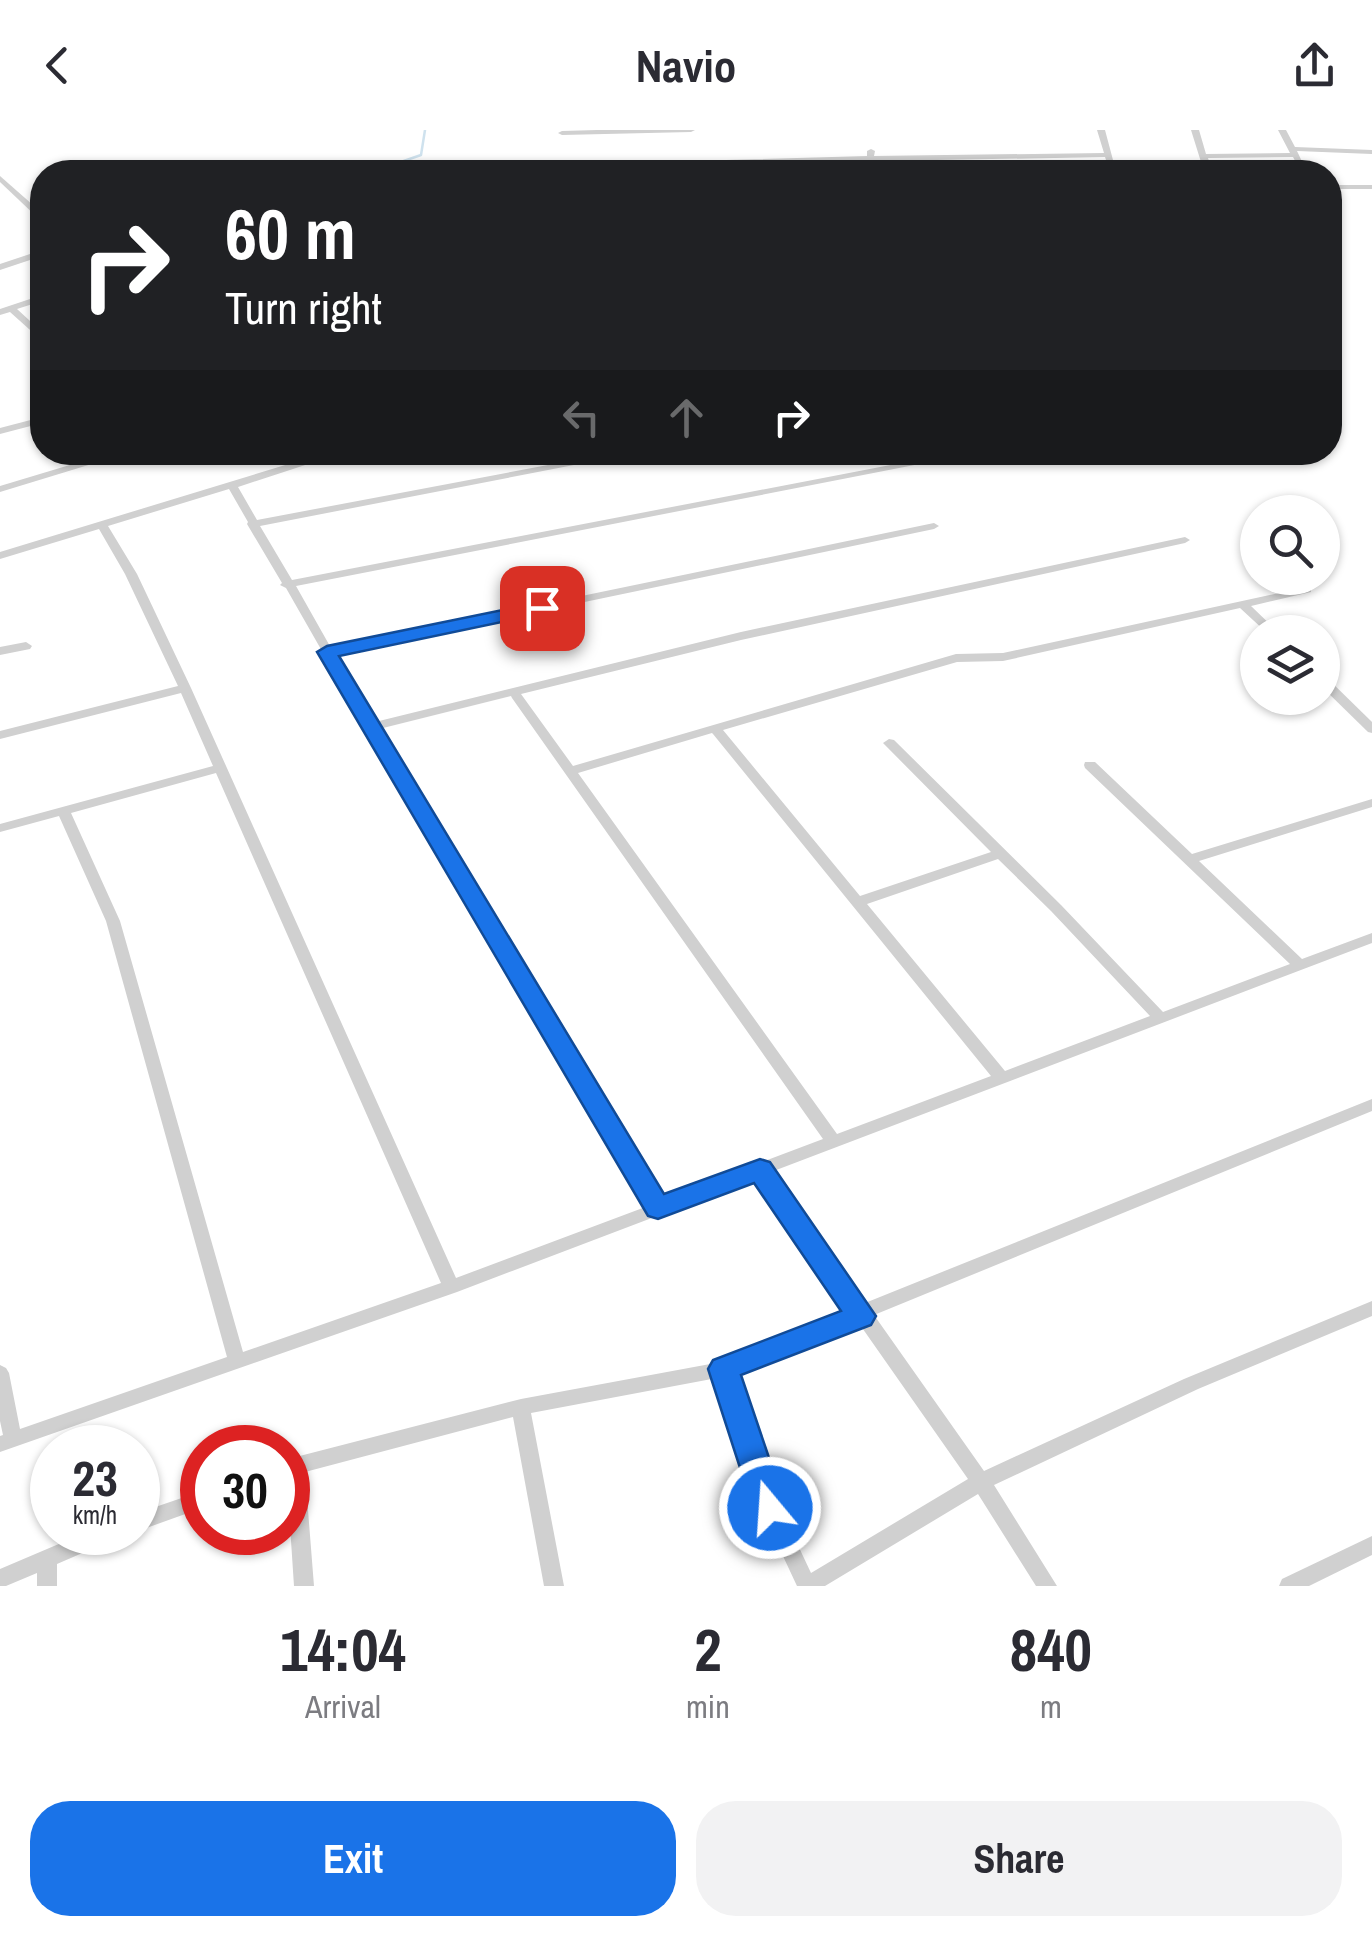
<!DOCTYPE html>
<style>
:root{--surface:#fff;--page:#f2f2f3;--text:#2b2b33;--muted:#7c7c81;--accent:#1a73e8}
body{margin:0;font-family:"Archivo Narrow",sans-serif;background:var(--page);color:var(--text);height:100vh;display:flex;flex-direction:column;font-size:38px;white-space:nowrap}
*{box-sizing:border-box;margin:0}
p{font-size:32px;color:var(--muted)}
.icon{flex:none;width:55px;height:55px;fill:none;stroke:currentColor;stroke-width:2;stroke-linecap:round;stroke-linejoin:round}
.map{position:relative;height:1456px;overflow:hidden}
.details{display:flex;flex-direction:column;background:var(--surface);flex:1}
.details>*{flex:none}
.guide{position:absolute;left:30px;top:30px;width:1312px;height:305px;border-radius:40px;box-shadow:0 2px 8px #0004;background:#202124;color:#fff;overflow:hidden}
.tools{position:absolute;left:1240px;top:365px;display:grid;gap:20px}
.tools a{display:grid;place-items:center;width:100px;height:100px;border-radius:50%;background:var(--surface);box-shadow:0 2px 8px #0004;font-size:50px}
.speed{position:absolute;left:30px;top:1295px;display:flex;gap:20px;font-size:50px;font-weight:700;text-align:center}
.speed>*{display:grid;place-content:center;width:130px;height:130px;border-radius:50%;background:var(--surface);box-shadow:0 2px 8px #0004;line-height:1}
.speed small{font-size:25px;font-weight:400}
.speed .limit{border:15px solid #d22;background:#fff;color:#111}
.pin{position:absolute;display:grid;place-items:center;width:85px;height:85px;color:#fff;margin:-42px;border-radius:20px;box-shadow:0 5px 15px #0006}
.me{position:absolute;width:110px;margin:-55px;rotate:342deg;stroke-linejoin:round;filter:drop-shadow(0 0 8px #0008)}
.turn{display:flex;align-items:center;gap:35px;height:210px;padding:0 30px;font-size:45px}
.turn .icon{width:130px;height:130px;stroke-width:2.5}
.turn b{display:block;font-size:70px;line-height:85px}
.lanes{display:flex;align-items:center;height:95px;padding:0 30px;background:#0003;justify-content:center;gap:50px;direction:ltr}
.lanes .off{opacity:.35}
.eta{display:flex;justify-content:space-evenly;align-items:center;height:170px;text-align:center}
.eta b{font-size:60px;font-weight:800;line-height:70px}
.button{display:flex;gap:20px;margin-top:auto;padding:20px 30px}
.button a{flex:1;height:115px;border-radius:40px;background:var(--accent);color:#fff;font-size:40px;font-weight:800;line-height:115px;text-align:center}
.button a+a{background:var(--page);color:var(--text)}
header{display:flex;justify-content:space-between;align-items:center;height:130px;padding:0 30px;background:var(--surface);font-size:45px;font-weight:800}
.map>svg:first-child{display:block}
</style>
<header><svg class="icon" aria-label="back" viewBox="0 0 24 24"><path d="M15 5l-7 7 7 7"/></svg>Navio<svg class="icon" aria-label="share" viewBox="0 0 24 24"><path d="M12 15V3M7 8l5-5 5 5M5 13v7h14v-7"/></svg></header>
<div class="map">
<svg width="1372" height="1456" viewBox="0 0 1372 1456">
<rect width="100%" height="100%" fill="#fff"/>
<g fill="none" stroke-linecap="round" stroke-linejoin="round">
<!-- stream -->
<path stroke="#cfe2ee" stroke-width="2.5" d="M 372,42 L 421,25 L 425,0"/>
<!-- minor -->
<g fill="#d0d0d0" fill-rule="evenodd">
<path d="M 597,0 L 695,0 L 691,2 L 562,5 L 558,3 L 562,1 Z"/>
<path d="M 1097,0 L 1105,0 L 1113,30 L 1201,32 L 1191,0 L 1199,0 L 1206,24 L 1290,23 L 1278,0 L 1286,0 L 1295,17 L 1372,20 L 1372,24 L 1297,21 L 1307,42 L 1301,42 L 1293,27 L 1208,28 L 1210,34 L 1206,36 L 1115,34 L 1116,42 L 1110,42 L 1105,27 L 727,34 L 716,39 L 712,37 L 726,30 L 867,26 L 867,21 L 871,19 L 875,21 L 874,26 L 1104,23 Z"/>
<path d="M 0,46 L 42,83 L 42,89 L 39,89 L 0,52 Z"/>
<rect x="1330" y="55" width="42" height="4"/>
<path d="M 1330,104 L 1334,106 L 1335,112 L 1330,112 Z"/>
<path d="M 39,121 L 42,121 L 42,126 L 0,140 L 0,134 Z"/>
<path d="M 42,165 L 42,171 L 17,179 L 42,202 L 42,209 L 39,208 L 10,182 L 0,185 L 0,179 Z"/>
<path d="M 42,287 L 42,293 L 0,304 L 0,298 Z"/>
<path d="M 113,322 L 131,322 L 0,362 L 0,356 Z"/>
<path d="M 328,322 L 345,322 L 238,357 L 257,390 L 617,322 L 641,322 L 260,396 L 292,450 L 958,322 L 981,322 L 296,456 L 331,518 L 934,393 L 939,396 L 934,399 L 335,524 L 375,592 L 741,502 L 1185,407 L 1190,410 L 1185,413 L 741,510 L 521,564 L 573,636 L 956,524 L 1003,523 L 1307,457 L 1311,458 L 1311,462 L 1251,476 L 1278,502 L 1266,502 L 1240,478 L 1003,531 L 957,532 L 723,600 L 860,766 L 991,722 L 883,613 L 889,609 L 894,610 L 1061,775 L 1163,882 L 1290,834 L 1085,638 L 1084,635 L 1085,632 L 1095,632 L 1192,724 L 1372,669 L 1372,677 L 1199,731 L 1302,829 L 1372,803 L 1372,813 L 771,1042 L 865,1173 L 1372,969 L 1372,981 L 874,1185 L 984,1341 L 1184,1249 L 1372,1171 L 1372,1186 L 1198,1259 L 994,1355 L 1057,1456 L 1036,1456 L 978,1364 L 825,1456 L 797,1456 L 760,1377 L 717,1248 L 531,1283 L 564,1456 L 544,1456 L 513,1287 L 305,1342 L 314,1456 L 294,1456 L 288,1365 L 288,1329 L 521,1269 L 721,1232 L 850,1180 L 757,1048 L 457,1162 L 0,1322 L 0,1306 L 3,1305 L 0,1291 L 0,1235 L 6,1238 L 9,1243 L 20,1299 L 227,1227 L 106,791 L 59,686 L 0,702 L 0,694 L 213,636 L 181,563 L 0,609 L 0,601 L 178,556 L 125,444 L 99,399 L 0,429 L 0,422 ZM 229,359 L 248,392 L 247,394 L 282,453 L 280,455 L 286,458 L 447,740 L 648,1076 L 456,1148 L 191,558 L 137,444 L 108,396 ZM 511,566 L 512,568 L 823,1009 L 662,1070 L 461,740 L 379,599 ZM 712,603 L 713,604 L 991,946 L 837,1004 L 578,643 ZM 216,643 L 441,1153 L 243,1222 L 120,791 L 71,683 ZM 998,729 L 1051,781 L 1150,886 L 1005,941 L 867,774 ZM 858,1192 L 968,1349 L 811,1443 L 780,1377 L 733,1243 Z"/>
<path d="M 26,512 L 32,516 L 30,519 L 0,525 L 0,517 Z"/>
<path d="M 1322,546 L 1326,547 L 1372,592 L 1372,603 L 1368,602 L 1322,557 Z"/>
<path d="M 202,1361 L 202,1378 L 138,1401 L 138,1383 Z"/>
<path d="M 87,1402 L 120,1402 L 117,1408 L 57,1434 L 57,1456 L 37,1456 L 37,1443 L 6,1456 L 0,1456 L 0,1439 Z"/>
<path d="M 1372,1406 L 1372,1425 L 1309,1456 L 1279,1456 L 1282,1449 Z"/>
</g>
</g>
<!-- route -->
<path fill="#1a73e8" stroke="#114b97" stroke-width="2.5" d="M 542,472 L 552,478 L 549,482 L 339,526 L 664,1064 L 760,1029 L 770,1032 L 876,1186 L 871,1195 L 741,1245 L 786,1378 L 781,1388 L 770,1392 L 758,1388 L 753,1378 L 708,1239 L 713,1230 L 841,1181 L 754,1053 L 658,1089 L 648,1086 L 317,522 L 327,516 Z"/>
</svg>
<div class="tools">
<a><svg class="icon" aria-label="search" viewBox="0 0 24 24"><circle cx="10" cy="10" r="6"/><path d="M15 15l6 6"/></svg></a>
<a><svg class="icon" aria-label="layers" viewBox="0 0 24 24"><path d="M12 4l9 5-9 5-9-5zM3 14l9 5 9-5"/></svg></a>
</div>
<div class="speed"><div>23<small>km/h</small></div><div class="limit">30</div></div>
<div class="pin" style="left:542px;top:478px;background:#d93025"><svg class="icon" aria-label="arrive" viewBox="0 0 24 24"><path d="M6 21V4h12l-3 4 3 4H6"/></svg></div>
<svg class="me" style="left:770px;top:1378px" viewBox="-20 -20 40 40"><circle r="17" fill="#1a73e8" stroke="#fff" stroke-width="3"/><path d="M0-11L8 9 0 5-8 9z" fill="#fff"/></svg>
<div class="guide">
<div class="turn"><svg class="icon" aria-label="right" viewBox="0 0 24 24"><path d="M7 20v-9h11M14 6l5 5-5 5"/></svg><div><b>60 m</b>Turn right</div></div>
<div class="lanes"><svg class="icon off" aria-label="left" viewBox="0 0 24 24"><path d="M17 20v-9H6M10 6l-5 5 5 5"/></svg><svg class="icon off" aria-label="ahead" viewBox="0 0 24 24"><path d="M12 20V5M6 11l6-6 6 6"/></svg><svg class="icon" aria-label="right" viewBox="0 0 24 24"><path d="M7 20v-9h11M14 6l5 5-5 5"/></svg></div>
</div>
</div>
<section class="details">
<div class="eta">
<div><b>14:04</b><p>Arrival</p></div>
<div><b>2</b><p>min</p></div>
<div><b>840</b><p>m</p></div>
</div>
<div class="button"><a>Exit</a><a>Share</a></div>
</section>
